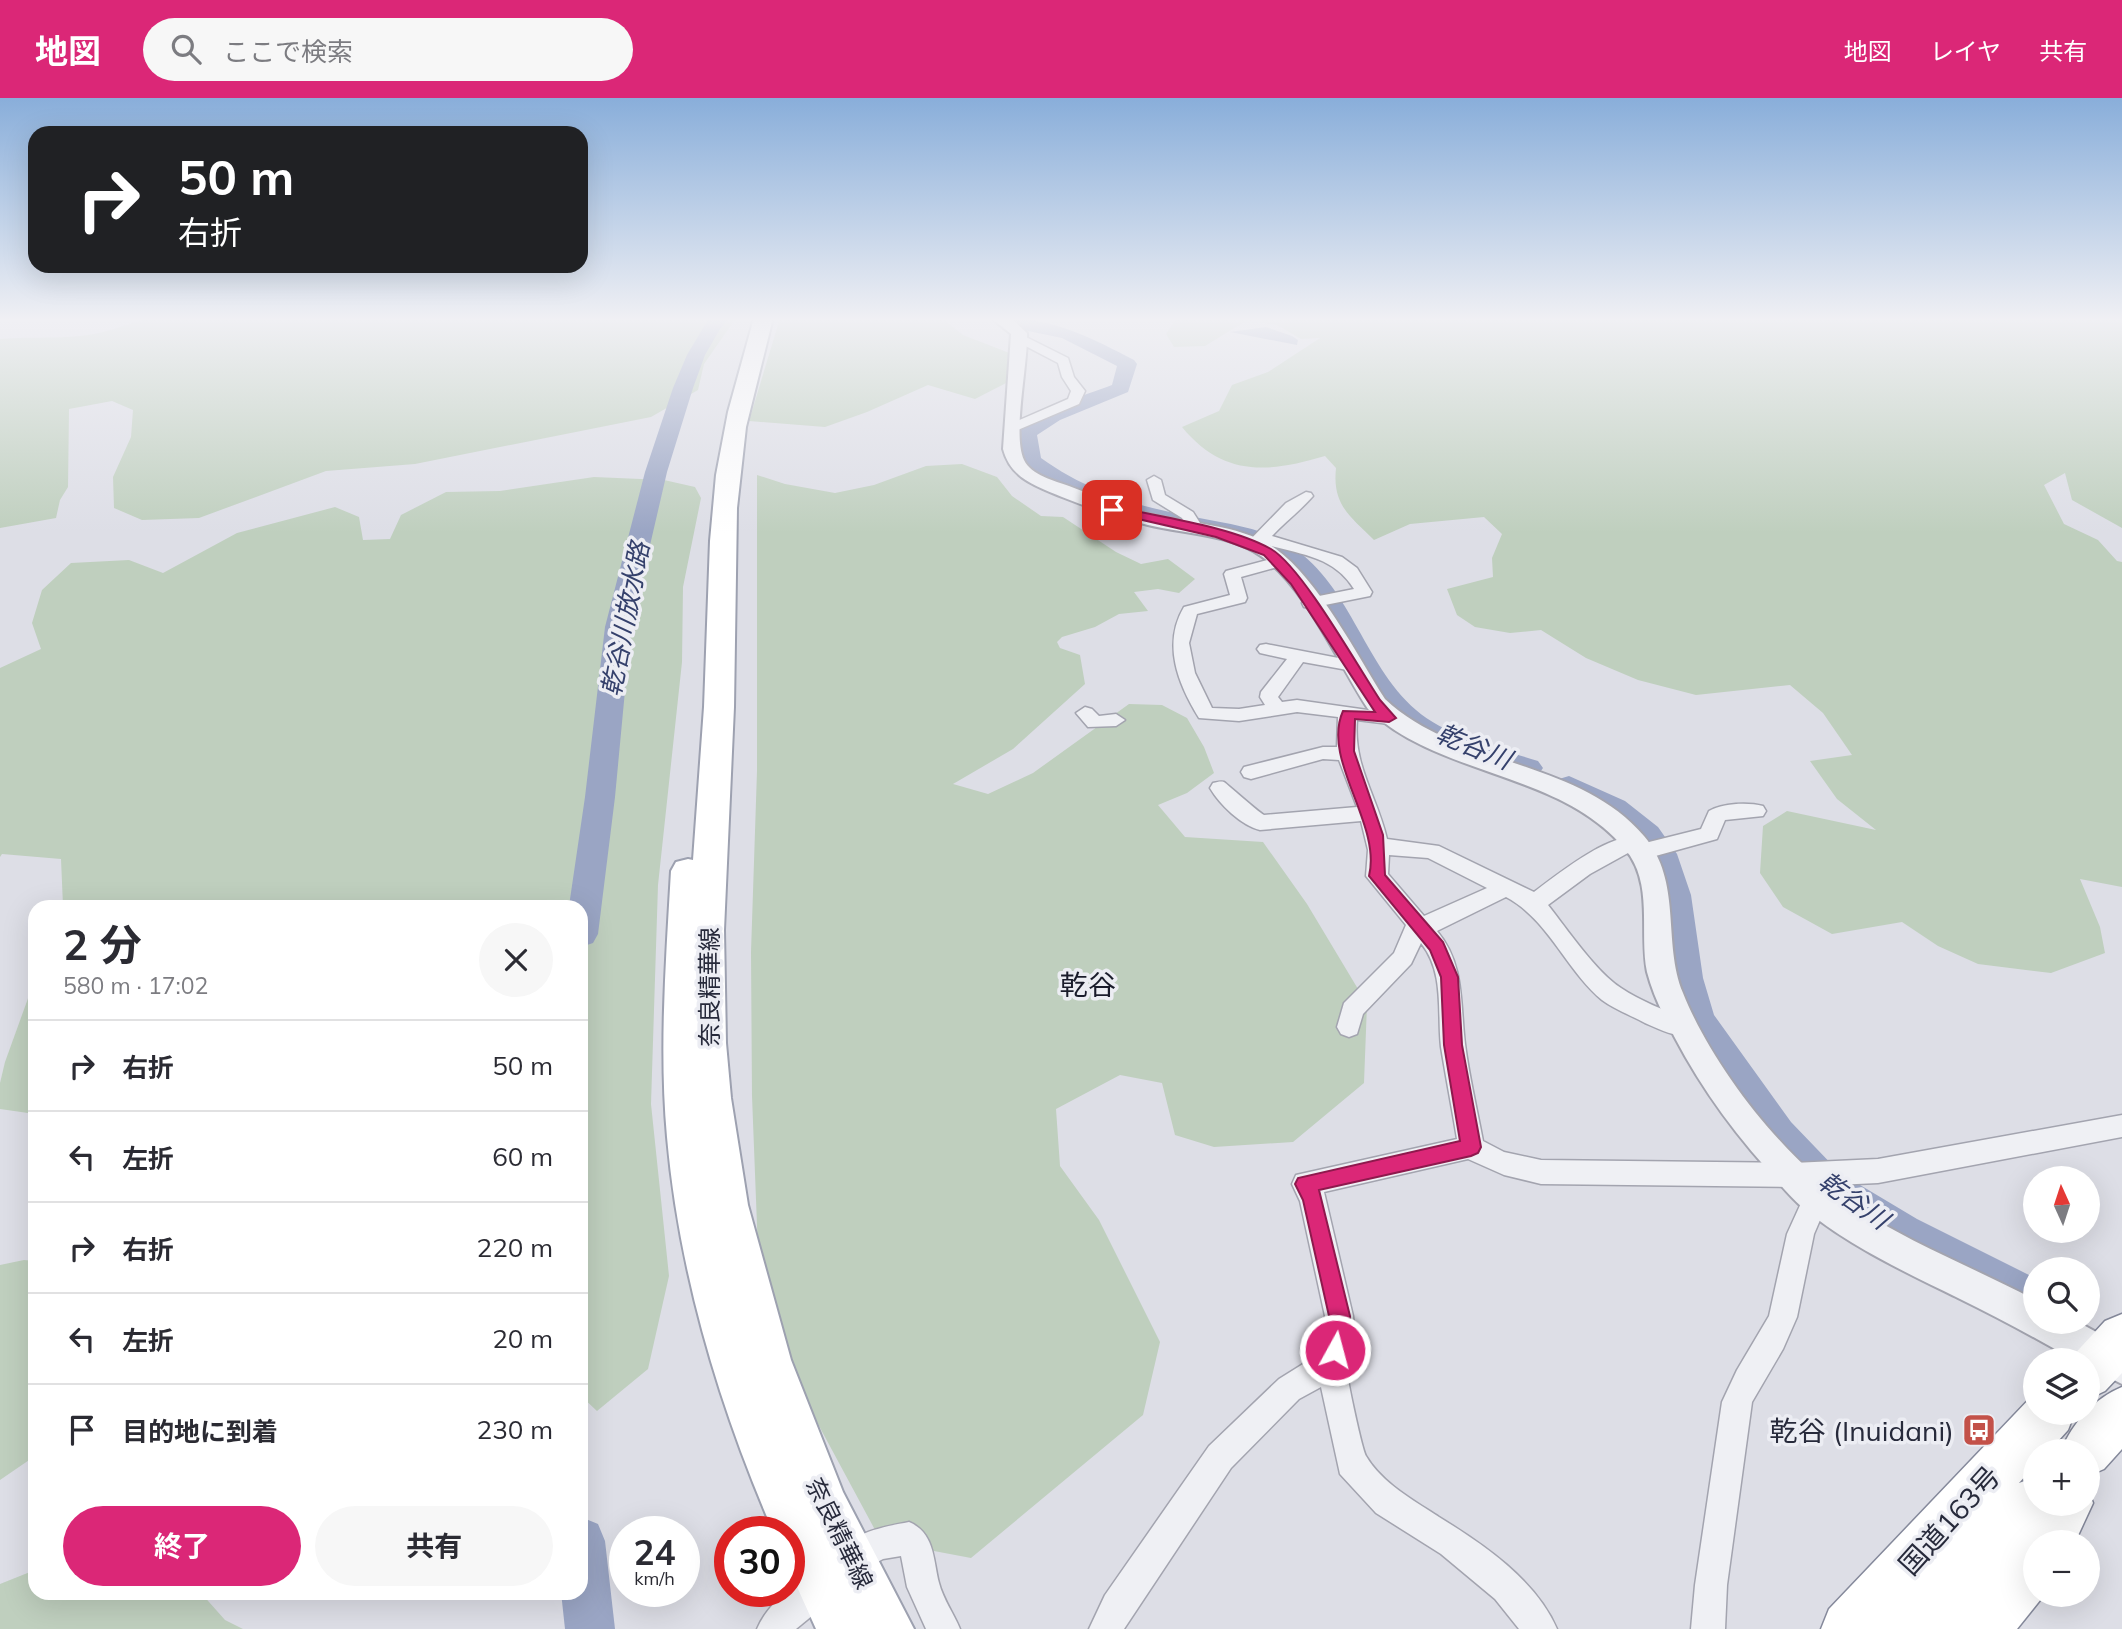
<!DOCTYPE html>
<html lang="ja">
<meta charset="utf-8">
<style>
:root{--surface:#fff;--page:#f7f7f7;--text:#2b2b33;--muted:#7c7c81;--line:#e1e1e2;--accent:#db2777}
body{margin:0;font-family:Mulish,"Noto Sans JP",sans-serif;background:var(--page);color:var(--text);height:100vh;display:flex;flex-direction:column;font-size:26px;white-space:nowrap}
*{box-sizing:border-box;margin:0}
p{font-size:23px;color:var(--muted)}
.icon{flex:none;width:38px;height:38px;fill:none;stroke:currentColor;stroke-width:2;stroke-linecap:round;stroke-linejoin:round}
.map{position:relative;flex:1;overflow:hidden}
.side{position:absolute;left:28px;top:802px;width:560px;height:700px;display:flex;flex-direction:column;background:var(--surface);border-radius:21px;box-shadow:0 7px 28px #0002}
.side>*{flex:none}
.hud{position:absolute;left:28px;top:28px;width:560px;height:147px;border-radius:21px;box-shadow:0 7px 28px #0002;background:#202124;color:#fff;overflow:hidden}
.needle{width:46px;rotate:357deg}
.controls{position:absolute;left:2023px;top:1068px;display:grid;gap:14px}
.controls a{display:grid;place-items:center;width:77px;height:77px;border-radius:50%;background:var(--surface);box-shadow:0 7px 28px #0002;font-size:35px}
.speed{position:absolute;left:609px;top:1418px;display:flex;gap:14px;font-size:35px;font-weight:700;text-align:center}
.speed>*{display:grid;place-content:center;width:91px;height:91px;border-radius:50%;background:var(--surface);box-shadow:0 7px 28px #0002;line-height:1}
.speed small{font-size:18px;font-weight:400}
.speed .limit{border:10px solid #d22;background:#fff;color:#111}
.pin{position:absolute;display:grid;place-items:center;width:60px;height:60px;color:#fff;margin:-30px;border-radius:14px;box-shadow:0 4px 10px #0006}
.me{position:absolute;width:77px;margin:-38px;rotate:7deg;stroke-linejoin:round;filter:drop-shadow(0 0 5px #0008)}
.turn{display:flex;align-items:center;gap:24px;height:147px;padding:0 35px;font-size:32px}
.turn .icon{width:91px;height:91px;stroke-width:2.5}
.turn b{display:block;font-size:49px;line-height:60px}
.round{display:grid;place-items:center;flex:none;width:74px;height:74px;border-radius:37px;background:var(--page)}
.summary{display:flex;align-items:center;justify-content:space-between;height:119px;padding:0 35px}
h1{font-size:42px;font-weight:700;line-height:52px}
.action{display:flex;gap:14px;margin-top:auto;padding:14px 35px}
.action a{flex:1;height:80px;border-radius:42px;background:var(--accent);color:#fff;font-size:28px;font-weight:700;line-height:80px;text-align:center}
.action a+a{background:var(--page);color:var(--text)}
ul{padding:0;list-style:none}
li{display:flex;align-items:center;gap:21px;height:91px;padding:0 35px;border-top:2px solid var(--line)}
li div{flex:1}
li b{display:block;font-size:26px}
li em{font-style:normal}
header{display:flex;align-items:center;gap:42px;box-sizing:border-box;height:98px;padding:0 35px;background:var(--accent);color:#fff}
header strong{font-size:33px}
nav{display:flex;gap:38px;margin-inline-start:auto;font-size:24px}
.search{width:490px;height:63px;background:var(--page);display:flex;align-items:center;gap:18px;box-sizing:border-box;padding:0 24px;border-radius:38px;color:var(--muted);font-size:26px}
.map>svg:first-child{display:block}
</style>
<header>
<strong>地図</strong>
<div class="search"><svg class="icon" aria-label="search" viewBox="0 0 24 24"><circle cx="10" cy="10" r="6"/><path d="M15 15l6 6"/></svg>ここで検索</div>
<nav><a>地図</a><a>レイヤ</a><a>共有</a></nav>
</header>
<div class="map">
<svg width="2122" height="1531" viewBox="0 0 2122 1531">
<rect width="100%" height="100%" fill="#dddee6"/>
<!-- green -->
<g fill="#bfcfbe">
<path d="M 152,220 L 736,220 L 704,266 L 698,292 L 651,319 L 415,366 L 326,373 L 199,420 L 142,422 L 114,410 L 113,379 L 131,339 L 133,312 L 112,303 L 69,311 L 68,389 L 60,402 L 56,420 L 0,430 L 0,241 C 33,238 66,242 99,235 C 117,231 134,223 152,220 Z"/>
<path d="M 780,220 L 942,220 L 963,237 L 1012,256 L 1010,283 L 975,301 L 928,287 L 867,314 L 825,329 L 749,323 Z"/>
<path d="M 1177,220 L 2122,220 L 2122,430 L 2072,402 L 2065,375 L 2044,387 L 2064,426 L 2098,442 L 2117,463 L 2122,464 L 2122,789 L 2080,781 L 2100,829 L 2105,855 L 2051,875 L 1978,866 L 1938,848 L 1902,824 L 1832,836 L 1783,809 L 1760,775 L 1763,728 L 1787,713 L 1876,732 L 1837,701 L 1810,663 L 1852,657 L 1823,615 L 1790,587 L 1696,597 L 1638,582 L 1586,560 L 1541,532 L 1510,535 L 1475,529 L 1457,517 L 1447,491 L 1493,479 L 1492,460 L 1502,436 L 1484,419 L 1410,426 L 1374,442 C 1350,418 1332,407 1336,370 L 1325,358 C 1268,375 1223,379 1182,329 L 1219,313 L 1232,287 L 1268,274 L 1320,240 L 1301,241 L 1277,227 L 1262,225 L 1262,221 L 1246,223 L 1205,248 L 1174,249 L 1166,236 Z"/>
<path d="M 962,366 L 997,379 L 1012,398 L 1041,418 L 1063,419 L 1116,454 L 1141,466 L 1168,461 L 1195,481 L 1179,495 L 1158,491 L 1134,494 L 1148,513 L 1119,516 L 1095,529 L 1062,539 L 1057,544 L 1060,550 L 1080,557 L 1085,586 L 1013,651 L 953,686 L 988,696 L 1033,675 L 1129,606 L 1162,607 L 1187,620 L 1204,649 L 1214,675 L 1187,695 L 1158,707 L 1185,739 L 1263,744 L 1307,806 L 1367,906 L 1364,985 L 1293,1044 L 1214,1049 L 1175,1037 L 1162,985 L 1120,977 L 1056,1011 L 1060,1068 L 1099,1122 L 1160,1244 L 1143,1317 L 971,1460 L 881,1443 L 790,1274 L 759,1179 L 752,998 L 751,854 L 757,673 L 757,377 L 785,386 L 835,395 L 874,387 L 926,368 Z"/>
<path d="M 594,379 L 664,382 L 695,389 L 701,400 L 683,489 L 682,564 L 658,787 L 651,1006 L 669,1178 L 648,1271 L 597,1313 L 581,1298 L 581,808 L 63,808 L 61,761 L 2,756 L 0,759 L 0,570 L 41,551 L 32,525 L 42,492 L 71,465 L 129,462 L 163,475 L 237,435 L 335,409 L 359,419 L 363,442 L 390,441 L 401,417 L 446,394 L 500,393 Z"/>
<path d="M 35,881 L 35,1016 L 0,1011 L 0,985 L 5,964 Z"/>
<path d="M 24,1162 L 35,1163 L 35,1358 L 0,1382 L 0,1167 Z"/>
<path d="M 35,1472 L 35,1494 L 201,1495 L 225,1522 L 243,1531 L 0,1531 L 0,1486 Z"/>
</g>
<!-- water -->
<path fill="#9aa5c4" d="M 1266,229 L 1292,238 L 1298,242 L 1297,247 L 1230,234 Z"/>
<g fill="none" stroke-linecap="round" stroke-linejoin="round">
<!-- river -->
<g fill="#9aa5c4" fill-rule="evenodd">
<path d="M 709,220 L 729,220 L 720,231 L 705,257 L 693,290 L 667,374 L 631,529 L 615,699 L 598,836 L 593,845 L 581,849 L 581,808 L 569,808 L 585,699 L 605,529 L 645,374 L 673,290 L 687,257 Z"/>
<path d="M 999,220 C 1054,220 1087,238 1134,262 L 1137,266 L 1128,294 L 1060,322 L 1037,337 L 1041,360 C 1085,392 1136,408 1189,418 C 1221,425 1257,428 1286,445 C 1350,483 1362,565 1416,612 C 1445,638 1501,651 1538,663 L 1543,670 L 1538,677 C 1519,682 1496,670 1478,663 C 1451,654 1418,645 1396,625 C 1349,584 1336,516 1292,473 C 1256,438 1205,437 1159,426 C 1110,414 1064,398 1023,368 L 1016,335 C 1032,312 1086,297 1112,287 L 1117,268 L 1062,240 L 1014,230 Z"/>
<path d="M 1569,678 L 1625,703 L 1658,729 L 1677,756 L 1691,797 L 1703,880 L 1714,917 L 1791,1024 L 1840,1075 L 1917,1121 L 2035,1180 L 2035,1222 L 1982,1198 L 1889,1149 L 1812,1101 L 1763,1048 L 1680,922 L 1669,880 L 1659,797 L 1651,766 L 1636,745 L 1621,732 L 1603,717 L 1559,695 L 1554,688 L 1559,681 Z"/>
<path d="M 581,1419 L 598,1426 L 605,1443 L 615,1531 L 565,1531 L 561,1494 L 581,1494 Z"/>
</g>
<defs>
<g id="minor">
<path d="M 1020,236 L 1068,260 L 1074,279 L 1085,293 L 1079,306 L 1013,334 L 1008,333 L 1008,327 L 1068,301 L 1071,293 L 1062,279 L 1058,265 L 1016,243 L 1014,240 Z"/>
<path d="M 1154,378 L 1161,382 L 1165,397 L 1193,414 L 1200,425 L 1192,433 L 1182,433 L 1179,430 L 1184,424 L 1182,420 L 1153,402 L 1147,382 Z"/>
<path d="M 1306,394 L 1311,395 L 1313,398 C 1301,412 1285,424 1272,438 L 1342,459 L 1357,470 L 1372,494 L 1370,498 L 1310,510 L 1304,509 L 1302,505 L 1304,501 L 1354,491 C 1334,458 1299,456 1264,446 L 1254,451 L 1246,446 L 1286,405 Z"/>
<path d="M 1279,459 L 1287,464 L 1285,467 L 1241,479 L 1247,500 L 1245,504 L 1197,516 L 1189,545 L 1195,575 L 1212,610 L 1239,611 L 1265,607 L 1260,599 L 1261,594 L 1287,561 L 1260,555 L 1257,551 L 1260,547 L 1266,546 L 1359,564 L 1362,568 L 1359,572 L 1353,573 L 1303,564 L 1278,599 L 1282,604 L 1297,602 L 1396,616 L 1398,620 L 1396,624 L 1389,626 L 1357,622 C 1353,668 1377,698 1387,741 L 1439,748 L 1534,794 C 1557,777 1613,731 1642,740 L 1645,745 L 1701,731 L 1709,713 C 1723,705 1748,704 1763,708 L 1766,713 L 1763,718 L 1725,722 L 1717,741 L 1641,762 L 1628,755 L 1590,776 L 1548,807 C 1567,831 1596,874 1621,890 C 1642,904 1668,914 1691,922 L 1695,929 L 1691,936 C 1677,941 1659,931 1645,925 C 1632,918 1614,911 1602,902 C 1566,872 1548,821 1506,799 L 1437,833 C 1465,866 1460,906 1465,946 C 1469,978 1477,1011 1483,1043 L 1504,1054 L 1541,1062 L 1793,1065 L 1878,1061 L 2122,1017 L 2122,1039 L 1878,1085 L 1793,1089 L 1541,1086 L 1504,1077 L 1468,1061 L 1324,1094 L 1353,1218 C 1355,1240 1348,1246 1346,1265 C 1345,1273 1362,1351 1366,1358 C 1382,1385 1413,1402 1439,1419 C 1483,1446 1536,1482 1557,1531 L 1519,1531 L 1495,1501 L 1441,1456 L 1376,1415 L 1340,1376 L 1321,1289 L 1299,1301 L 1231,1370 L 1124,1531 L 1089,1531 L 1105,1497 L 1209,1348 L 1279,1281 L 1319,1256 L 1326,1237 L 1325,1218 L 1300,1103 L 1292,1086 L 1296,1077 L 1457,1041 C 1452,1010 1446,980 1441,949 C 1437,914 1445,875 1421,845 L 1411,866 L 1363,916 L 1357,936 L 1349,939 L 1341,936 L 1337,929 L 1344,905 L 1394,855 L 1406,827 L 1366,778 L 1368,752 L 1361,723 L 1260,732 C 1241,727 1220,707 1210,690 L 1213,685 C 1218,684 1220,683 1224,684 C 1227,686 1257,713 1264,717 L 1357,709 L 1339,662 L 1323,661 L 1251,681 L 1244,679 L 1241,674 L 1244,669 L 1323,649 L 1337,649 L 1338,619 L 1297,614 L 1239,623 L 1199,620 C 1178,586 1162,546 1184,509 L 1230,497 L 1224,476 L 1226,473 ZM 1389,757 L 1428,760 L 1487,790 L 1424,818 L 1388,776 Z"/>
<path d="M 1085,609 L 1092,611 L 1099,618 L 1116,616 L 1125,622 L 1116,628 L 1088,629 L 1076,615 Z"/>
<path d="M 1816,1089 L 1825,1092 L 1829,1101 L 1814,1136 L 1797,1219 L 1783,1251 L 1752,1304 L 1727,1487 L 1725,1531 L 1691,1531 L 1695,1487 L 1722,1304 L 1737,1272 L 1769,1218 L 1787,1136 L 1807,1092 Z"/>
<path d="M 909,1424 C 935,1435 933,1462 939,1485 C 943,1501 954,1516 960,1531 L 926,1531 L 907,1489 L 901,1458 L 883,1461 L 848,1480 L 836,1476 L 832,1464 C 843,1436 882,1429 909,1424 Z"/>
<path d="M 824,1470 L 836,1474 L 840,1486 L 836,1498 L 796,1531 L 757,1531 C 768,1505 798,1480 824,1470 Z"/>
</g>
<path id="tertiary" d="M 991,220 L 1011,220 L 1027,235 C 1028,267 1012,336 1024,362 C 1031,377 1055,383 1069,388 C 1095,398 1122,409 1149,416 C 1190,426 1241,426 1276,451 C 1318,481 1357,557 1385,601 C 1457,669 1577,660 1644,738 C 1683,784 1662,843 1683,895 C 1713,970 1785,1061 1852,1107 C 1909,1145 1975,1170 2035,1202 L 2035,1223 L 2076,1223 L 2122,1248 L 2122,1286 L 2088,1269 L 2088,1262 L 2074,1262 C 2036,1240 1997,1219 1958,1200 C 1905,1174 1849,1148 1803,1110 C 1789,1098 1778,1084 1767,1071 C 1725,1024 1691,975 1664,918 C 1657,904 1651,889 1647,874 C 1639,834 1654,785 1625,751 C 1559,672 1440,680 1368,611 C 1339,567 1305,488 1261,458 C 1229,436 1185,436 1148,427 C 1119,420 1090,410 1062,399 C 1036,388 1011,381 1003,351 L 1011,236 Z"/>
<path id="primary" d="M 754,220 L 773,220 L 746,329 L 737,410 L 734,609 L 724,832 L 726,945 L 731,1000 L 748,1107 L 791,1262 L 843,1394 L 914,1531 L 816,1531 L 789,1471 L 789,1433 L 773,1433 C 719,1308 679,1175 667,1039 C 659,951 666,861 671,773 L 676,764 L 688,761 L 693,762 L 704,609 L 710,443 L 716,377 L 728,314 Z"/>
<g id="trunk">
<path d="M 2122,1216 L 2122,1275 L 2105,1293 L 2088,1301 L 2088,1262 L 2069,1262 L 2105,1223 Z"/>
<path d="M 2122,1289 L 2122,1351 L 2104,1371 L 2088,1378 L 2088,1353 L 2061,1353 C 2072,1325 2095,1300 2122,1289 Z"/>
<path d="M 2035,1295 L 2035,1314 L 2075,1314 L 2068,1332 L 2049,1353 L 2035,1353 L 2035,1367 L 2019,1385 L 2035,1379 L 2035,1405 L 2088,1405 L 2088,1392 L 2093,1405 L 2075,1444 L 2035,1444 L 2035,1496 L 2045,1496 L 2017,1531 L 1821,1531 L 1829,1511 Z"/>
</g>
</defs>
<!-- minor casing -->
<use href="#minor" stroke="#a3a4af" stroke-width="3"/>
<!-- tertiary casing -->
<use href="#tertiary" stroke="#a3a4af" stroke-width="4"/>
<!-- primary casing -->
<use href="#primary" stroke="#9da1b0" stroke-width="4"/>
<!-- trunk casing -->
<use href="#trunk" stroke="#85899b" stroke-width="3"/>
<!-- minor -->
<use href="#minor" fill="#eff0f4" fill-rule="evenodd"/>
<!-- tertiary -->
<use href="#tertiary" fill="#eff0f4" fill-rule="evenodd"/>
<!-- primary -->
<use href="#primary" fill="#fff" fill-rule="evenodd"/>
<!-- trunk -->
<use href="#trunk" fill="#fff" fill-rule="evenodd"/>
</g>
<!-- sky -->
<linearGradient id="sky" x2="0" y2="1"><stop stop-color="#89aeda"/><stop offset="0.51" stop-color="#f0f0f4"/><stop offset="1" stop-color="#f0f0f4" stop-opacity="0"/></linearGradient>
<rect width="2122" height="435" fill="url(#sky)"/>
<!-- route -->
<path fill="#db2777" stroke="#8e194d" stroke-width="2" d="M 1112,408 C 1159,419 1230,428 1271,451 C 1302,469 1358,569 1380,602 L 1396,620 L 1389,624 L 1355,621 L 1354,653 L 1383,737 L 1385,777 L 1443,844 L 1458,879 L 1462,947 L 1481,1049 L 1478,1055 L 1471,1058 L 1319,1092 L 1350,1218 C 1350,1234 1349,1245 1343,1260 L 1335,1263 L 1327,1260 C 1323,1248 1329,1231 1329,1218 L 1303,1102 L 1295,1086 L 1298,1080 L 1460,1043 L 1444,947 L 1441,879 L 1430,852 L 1369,778 C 1382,726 1321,662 1343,613 L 1375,614 L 1291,486 L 1264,457 L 1216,439 L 1108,414 L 1106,412 Z"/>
<!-- icons -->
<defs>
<symbol id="bus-square" viewBox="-11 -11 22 22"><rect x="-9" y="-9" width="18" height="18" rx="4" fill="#c35149" stroke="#ecedf3"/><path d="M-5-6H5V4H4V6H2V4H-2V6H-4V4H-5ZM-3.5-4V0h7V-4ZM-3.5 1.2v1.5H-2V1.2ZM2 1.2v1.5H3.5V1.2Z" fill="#fff"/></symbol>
</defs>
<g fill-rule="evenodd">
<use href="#bus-square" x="1960" y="1313" width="38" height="38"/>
</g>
<g text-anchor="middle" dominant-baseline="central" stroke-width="7" stroke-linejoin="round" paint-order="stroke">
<!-- street labels -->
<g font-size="24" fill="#272a3b" stroke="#ecedf3">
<text transform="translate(709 889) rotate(-90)">奈良精華線</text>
<text transform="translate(840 1435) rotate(64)">奈良精華線</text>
</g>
<!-- water labels -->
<g font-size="26" font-style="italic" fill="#35416c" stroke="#ecedf3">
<text transform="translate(625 521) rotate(-79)">乾谷川放水路</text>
<text transform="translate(1474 648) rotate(22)">乾谷川</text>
<text transform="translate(1854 1102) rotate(35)">乾谷川</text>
</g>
<!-- quarter labels -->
<g font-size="28" fill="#1a1c2b" stroke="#ecedf3">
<text x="1088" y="886">乾谷</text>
</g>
<!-- near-poi labels -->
<g font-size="28" fill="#272a3b" stroke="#ecedf3" text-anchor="end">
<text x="1954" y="1332">乾谷 (Inuidani)</text>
</g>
<!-- near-street labels -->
<g font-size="28" fill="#272a3b" stroke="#ecedf3">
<text transform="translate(1949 1422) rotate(-48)">国道163号</text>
</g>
</g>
</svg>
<div class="controls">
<a><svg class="needle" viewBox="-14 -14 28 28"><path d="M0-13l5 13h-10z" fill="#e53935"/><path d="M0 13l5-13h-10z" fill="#7c7c81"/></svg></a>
<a><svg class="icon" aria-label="search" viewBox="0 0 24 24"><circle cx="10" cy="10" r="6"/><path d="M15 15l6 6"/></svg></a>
<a><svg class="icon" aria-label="layers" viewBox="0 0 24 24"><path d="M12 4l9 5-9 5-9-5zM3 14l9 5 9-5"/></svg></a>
<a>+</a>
<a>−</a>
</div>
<div class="speed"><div>24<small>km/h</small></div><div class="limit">30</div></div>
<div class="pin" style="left:1112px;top:412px;background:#d93025"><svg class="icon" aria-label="arrive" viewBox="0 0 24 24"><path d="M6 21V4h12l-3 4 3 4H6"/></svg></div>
<svg class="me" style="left:1335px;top:1252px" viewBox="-20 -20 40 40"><circle r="17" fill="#db2777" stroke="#fff" stroke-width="3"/><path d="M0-11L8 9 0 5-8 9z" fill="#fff"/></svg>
<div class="hud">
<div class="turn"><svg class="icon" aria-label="right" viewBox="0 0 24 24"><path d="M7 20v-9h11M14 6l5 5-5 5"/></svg><div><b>50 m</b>右折</div></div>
</div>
<section class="side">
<div class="summary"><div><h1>2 分</h1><p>580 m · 17:02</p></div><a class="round"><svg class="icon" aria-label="close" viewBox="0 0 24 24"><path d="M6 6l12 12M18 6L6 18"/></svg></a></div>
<ul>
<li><svg class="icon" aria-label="right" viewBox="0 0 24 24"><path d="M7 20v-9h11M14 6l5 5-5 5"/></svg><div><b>右折</b></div><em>50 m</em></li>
<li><svg class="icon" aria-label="left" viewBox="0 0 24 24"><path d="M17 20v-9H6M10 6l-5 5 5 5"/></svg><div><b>左折</b></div><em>60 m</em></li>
<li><svg class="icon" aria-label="right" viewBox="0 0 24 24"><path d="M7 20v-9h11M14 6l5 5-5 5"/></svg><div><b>右折</b></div><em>220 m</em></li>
<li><svg class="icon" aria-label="left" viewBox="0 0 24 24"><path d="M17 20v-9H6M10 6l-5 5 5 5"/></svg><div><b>左折</b></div><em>20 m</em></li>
<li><svg class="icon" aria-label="arrive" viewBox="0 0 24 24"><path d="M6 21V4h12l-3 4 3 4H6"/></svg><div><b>目的地に到着</b></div><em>230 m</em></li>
</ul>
<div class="action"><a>終了</a><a>共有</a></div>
</section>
</div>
